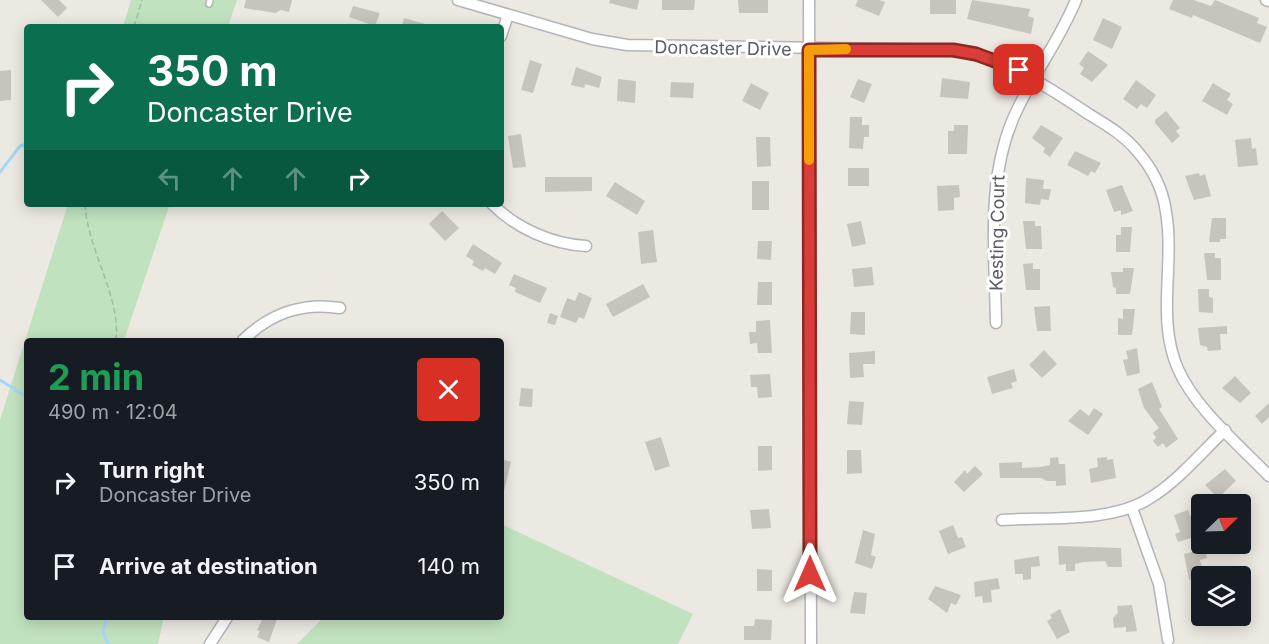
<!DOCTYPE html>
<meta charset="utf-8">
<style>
:root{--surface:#171b24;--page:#242831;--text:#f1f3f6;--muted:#9ea1a6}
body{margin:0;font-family:Inter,sans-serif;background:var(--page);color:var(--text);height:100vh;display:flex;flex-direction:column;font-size:22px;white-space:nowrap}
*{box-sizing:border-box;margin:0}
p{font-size:20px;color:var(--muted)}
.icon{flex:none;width:33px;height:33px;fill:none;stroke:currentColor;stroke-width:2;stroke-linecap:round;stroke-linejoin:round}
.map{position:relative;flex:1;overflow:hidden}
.drawer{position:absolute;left:24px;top:338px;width:480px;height:282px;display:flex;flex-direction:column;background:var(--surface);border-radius:6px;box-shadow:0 3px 15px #0003}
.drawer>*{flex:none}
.top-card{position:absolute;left:24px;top:24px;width:480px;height:183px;border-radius:6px;box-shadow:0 3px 15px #0003;background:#0b6e4f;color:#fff;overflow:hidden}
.needle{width:39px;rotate:67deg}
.buttons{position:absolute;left:1191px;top:494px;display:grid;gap:12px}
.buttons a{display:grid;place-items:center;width:60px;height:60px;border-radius:6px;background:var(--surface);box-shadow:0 3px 15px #0003;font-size:30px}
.pin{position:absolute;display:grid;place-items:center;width:51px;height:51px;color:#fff;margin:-26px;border-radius:12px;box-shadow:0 3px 9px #0006}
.me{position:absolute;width:66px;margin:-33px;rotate:0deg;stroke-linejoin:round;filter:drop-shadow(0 0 4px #0008)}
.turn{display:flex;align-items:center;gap:21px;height:126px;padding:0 24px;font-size:27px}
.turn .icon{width:78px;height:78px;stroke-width:2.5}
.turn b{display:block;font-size:42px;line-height:51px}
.lanes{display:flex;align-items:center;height:57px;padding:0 24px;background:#0003;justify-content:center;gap:30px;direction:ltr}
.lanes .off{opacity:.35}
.round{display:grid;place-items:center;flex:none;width:63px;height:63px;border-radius:6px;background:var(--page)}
.overview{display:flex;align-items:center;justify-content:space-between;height:102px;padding:0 24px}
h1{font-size:36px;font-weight:700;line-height:45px;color:#1e9e55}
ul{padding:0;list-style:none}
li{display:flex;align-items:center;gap:18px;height:84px;padding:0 24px}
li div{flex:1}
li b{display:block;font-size:22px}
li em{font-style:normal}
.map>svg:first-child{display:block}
</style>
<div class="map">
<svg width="1269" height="644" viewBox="0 0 1269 644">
<rect width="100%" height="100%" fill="#ece9e2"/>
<!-- green -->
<g fill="#c1e2bf">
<path d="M 131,0 L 237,0 L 228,27 L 123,27 Z"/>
<path d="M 68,204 L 170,204 L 124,340 L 27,340 L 27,616 L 164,617 L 158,644 L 0,644 L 0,420 Z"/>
<path d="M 501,524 L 693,614 L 678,644 L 297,644 L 324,617 L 501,616 Z"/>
</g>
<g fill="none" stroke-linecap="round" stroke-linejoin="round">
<!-- stream -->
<g stroke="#a5d8f8" stroke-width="3">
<path d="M 0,172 L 20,146 L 27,144"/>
<path d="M 0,380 L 27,397"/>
<path d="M 107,616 L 103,633 L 108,644"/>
</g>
</g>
<!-- building -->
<g fill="#c7c4be">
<path d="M 41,0 L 59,0 L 67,8 L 58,17 Z"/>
<path d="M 246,0 L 292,0 L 289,12 L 281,10 L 275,13 L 244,8 Z"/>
<path d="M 610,0 L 639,0 L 637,10 L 609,3 Z"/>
<path d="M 662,0 L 695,0 L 694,10 L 662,10 Z"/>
<path d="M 738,0 L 768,0 L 768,13 L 739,13 Z"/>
<path d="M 858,0 L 879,0 L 885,2 L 879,16 L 855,6 Z"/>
<rect x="930" y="0" width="26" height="14"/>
<path d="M 972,0 L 1030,9 L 1028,16 L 1034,18 L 1031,34 L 967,19 Z"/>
<path d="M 1173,0 L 1194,0 L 1211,6 L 1215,0 L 1259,18 L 1257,23 L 1267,27 L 1260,43 L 1193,15 L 1192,18 L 1169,9 Z"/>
<path d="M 353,6 L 380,13 L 375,26 L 349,17 Z"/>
<path d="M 404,18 L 429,25 L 429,27 L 402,27 Z"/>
<path d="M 1103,18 L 1122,27 L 1112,49 L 1093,40 Z"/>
<path d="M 1088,51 L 1108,65 L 1092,82 L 1080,74 L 1084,68 L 1079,64 Z"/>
<path d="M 530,60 L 542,64 L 533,93 L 521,90 Z"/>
<path d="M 576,67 L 602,77 L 599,88 L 585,84 L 584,88 L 571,85 Z"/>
<path d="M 11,70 L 11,100 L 0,101 L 0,71 Z"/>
<path d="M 942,78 L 970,82 L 968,99 L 940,97 Z"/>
<path d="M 618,79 L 636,81 L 635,103 L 617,101 Z"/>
<path d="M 858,79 L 872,84 L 864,103 L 850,97 Z"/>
<path d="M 1136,80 L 1156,95 L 1147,108 L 1141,104 L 1137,109 L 1123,99 Z"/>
<path d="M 671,82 L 694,83 L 693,98 L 670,97 Z"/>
<path d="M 751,83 L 769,93 L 760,110 L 742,101 Z"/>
<path d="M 1213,83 L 1231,94 L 1227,100 L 1233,104 L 1227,115 L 1202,101 Z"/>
<path d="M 1166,111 L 1180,128 L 1176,131 L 1180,136 L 1172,143 L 1155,123 L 1155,120 Z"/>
<path d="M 850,117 L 862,117 L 862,125 L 869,125 L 869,137 L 864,137 L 863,149 L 849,148 Z"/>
<path d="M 954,125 L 968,125 L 967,154 L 948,154 L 948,131 L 954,131 Z"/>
<path d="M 1041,125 L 1063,138 L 1050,157 L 1043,152 L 1045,148 L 1032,138 Z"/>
<path d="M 521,134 L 526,167 L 513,168 L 508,136 Z"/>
<path d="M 756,137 L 770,137 L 771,166 L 757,167 Z"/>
<path d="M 1251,138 L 1252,149 L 1256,148 L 1258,165 L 1238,167 L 1235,140 Z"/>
<path d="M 1075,151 L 1101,163 L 1095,173 L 1091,171 L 1088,176 L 1067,165 Z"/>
<rect x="848" y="168" width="21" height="18"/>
<path d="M 1199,173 L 1200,176 L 1205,174 L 1211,196 L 1194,200 L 1185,176 Z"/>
<path d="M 545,177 L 592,177 L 592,191 L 545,192 Z"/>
<path d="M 1026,178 L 1044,180 L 1043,189 L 1051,189 L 1049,200 L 1041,199 L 1040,205 L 1025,203 Z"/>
<rect x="752" y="181" width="17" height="29"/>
<path d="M 615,182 L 645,201 L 637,215 L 606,196 Z"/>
<path d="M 959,185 L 960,197 L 954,198 L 954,210 L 938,211 L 937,186 Z"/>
<path d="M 1122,185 L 1133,211 L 1121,215 L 1121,210 L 1114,212 L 1106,190 Z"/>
<path d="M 442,211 L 459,228 L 445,241 L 429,224 Z"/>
<path d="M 1212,218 L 1226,218 L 1226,239 L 1220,239 L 1220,242 L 1209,242 Z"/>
<path d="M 861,221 L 866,244 L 852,247 L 847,224 Z"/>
<path d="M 1023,221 L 1035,221 L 1035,226 L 1041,226 L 1042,249 L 1026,249 Z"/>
<path d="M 1121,227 L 1132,227 L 1130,252 L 1116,252 L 1116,235 L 1121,235 Z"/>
<path d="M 653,230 L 657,262 L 641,264 L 638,232 Z"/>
<path d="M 758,241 L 772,241 L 771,260 L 757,259 Z"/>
<path d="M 473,244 L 502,263 L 495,274 L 485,268 L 483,271 L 472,265 L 474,261 L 466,256 Z"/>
<path d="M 1204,253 L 1215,253 L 1215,258 L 1221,258 L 1221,280 L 1207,280 Z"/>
<path d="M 1033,263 L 1033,269 L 1040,269 L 1040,290 L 1026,290 L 1023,264 Z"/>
<path d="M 872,267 L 874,285 L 854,287 L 852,269 Z"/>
<path d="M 1123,268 L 1134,268 L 1130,294 L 1116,294 L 1116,288 L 1113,287 L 1111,272 L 1123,272 Z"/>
<path d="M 514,274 L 547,288 L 540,303 L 515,292 L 516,288 L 509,285 Z"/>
<path d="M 758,282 L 772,282 L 772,305 L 757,305 Z"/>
<path d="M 643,284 L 650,297 L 613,317 L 606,304 Z"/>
<path d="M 1198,289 L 1209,289 L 1209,297 L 1213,298 L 1213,313 L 1199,312 Z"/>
<path d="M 579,292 L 592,298 L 584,319 L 579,317 L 576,323 L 560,317 L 567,298 L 575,301 Z"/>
<path d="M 1050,306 L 1051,331 L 1037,331 L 1034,307 Z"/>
<path d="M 1123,309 L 1135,309 L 1132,335 L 1118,335 L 1118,318 L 1123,319 Z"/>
<path d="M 851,312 L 865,312 L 865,335 L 850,334 Z"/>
<path d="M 550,313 L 558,316 L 555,325 L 547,323 Z"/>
<path d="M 770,320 L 772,353 L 758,353 L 757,343 L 750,344 L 749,332 L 756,332 L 756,321 Z"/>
<path d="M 1227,326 L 1227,334 L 1220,334 L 1221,350 L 1208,351 L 1207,347 L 1200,345 L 1198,328 Z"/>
<path d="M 1137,348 L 1140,373 L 1127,376 L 1123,360 L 1128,359 L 1126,351 Z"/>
<path d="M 1044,350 L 1057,364 L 1042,378 L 1029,365 Z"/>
<path d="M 875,351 L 875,364 L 863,364 L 864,377 L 850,378 L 849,353 Z"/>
<path d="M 1014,369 L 1017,381 L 1011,383 L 1013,388 L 992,394 L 987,377 Z"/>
<path d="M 770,374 L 772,397 L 758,398 L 757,387 L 751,387 L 750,375 Z"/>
<path d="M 1235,376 L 1251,393 L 1240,403 L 1222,388 Z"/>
<path d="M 1152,382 L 1162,407 L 1159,409 L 1178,439 L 1166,448 L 1163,443 L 1158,447 L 1153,441 L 1156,438 L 1153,433 L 1159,428 L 1144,408 L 1138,389 Z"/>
<path d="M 521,388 L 533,389 L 532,407 L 519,406 Z"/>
<path d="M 849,401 L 864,402 L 862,425 L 847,424 Z"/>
<path d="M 1269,403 L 1269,417 L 1262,424 L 1255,416 Z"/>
<path d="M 1094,408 L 1103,414 L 1088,435 L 1068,421 L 1080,409 L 1089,416 Z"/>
<path d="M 661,437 L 670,466 L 655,471 L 645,442 Z"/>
<path d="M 758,446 L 772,446 L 772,470 L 758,471 Z"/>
<path d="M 847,450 L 861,450 L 862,473 L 847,474 Z"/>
<path d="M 1058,457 L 1059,464 L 1065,464 L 1066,485 L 1056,486 L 1056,481 L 1047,481 L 1041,478 L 1000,478 L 999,463 L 1022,462 L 1022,468 L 1040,467 L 1050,465 L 1050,458 Z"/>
<path d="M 1107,457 L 1107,460 L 1113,459 L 1116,478 L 1091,483 L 1089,469 L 1098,467 L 1097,458 Z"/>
<path d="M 501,459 L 511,462 L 504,491 L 501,491 Z"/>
<path d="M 975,466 L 983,474 L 964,492 L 954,482 L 965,470 L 967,474 Z"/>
<path d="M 1225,469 L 1236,481 L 1218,498 L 1205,485 Z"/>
<path d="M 769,509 L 771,528 L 752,529 L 750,510 Z"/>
<path d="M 1188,510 L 1190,516 L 1194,515 L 1197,523 L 1193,524 L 1197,536 L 1178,542 L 1175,534 L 1180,532 L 1174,515 Z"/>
<path d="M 953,525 L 958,538 L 962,537 L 966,547 L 948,554 L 939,531 Z"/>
<path d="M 863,530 L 875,534 L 871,555 L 876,557 L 872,569 L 855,563 Z"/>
<path d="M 1058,546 L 1121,548 L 1122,567 L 1108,567 L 1105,561 L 1084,562 L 1075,564 L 1075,571 L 1066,571 L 1066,564 L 1059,565 Z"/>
<path d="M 1205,549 L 1207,558 L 1200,560 L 1202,567 L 1197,568 L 1200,577 L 1189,580 L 1184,554 Z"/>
<path d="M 1039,556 L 1040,566 L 1031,567 L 1031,579 L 1023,580 L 1023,574 L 1015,574 L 1014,560 Z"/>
<path d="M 757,569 L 772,570 L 772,591 L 757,591 Z"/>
<path d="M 998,578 L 1000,589 L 991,590 L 992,602 L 983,603 L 982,596 L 975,597 L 974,582 Z"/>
<path d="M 935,586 L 961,595 L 956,605 L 951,603 L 947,613 L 928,599 Z"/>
<path d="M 854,592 L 867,593 L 865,614 L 850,613 Z"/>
<path d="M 1202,596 L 1202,606 L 1193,607 L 1192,597 Z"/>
<path d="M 1132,605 L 1137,631 L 1126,632 L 1126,627 L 1114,628 L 1113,618 L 1118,613 L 1117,606 Z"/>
<path d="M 1060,609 L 1070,632 L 1057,639 L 1047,621 L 1052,618 L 1050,615 Z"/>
<path d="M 264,616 L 278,616 L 269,642 L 257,637 L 260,631 L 257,630 Z"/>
<path d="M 755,619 L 772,620 L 771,640 L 744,640 L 744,626 L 754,626 Z"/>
</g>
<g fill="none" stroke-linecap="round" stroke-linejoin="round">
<defs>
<path id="lane" d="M 209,4 L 210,0"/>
<g id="street">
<path d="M 458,0 L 592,39 L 627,45 L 953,50 C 1005,59 1044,84 1087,113 C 1105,124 1124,135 1137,151 C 1152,168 1163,190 1166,212 C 1175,265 1156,319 1178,369 C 1195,408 1239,445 1269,476"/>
<path d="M 809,0 L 811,644"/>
<path d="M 1266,0 L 1269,1"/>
<path d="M 501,36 L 508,15"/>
<path d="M 492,204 C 516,228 551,244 586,246"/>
<path d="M 996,323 C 995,252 985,176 1017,110 C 1035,72 1060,39 1076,0"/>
<path d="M 243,340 C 271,313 302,302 340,308"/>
<path d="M 1132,508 L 1159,584 L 1168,640"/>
<path d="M 1002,520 C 1047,517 1112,523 1150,498 C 1178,481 1201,453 1225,430"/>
<path d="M 210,644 L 228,616"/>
</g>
</defs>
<!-- lane casing -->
<use href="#lane" stroke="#b2b4b8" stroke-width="8"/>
<!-- street casing -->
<use href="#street" stroke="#b2b4b8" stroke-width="13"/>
<!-- path -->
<g stroke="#9ac2a3" stroke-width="1.5" stroke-dasharray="6 3" stroke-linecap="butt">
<path d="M 134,27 L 142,0"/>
<path d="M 85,204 C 87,249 121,297 116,340"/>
</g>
<!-- lane -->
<use href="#lane" stroke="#fff" stroke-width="5"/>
<!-- street -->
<use href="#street" stroke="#fff" stroke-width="10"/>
</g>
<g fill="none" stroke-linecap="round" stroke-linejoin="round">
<defs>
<path id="route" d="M 810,574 L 809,50 L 953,50 L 976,54 L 1019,70"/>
</defs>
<!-- route casing -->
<use href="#route" stroke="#8e2824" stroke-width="15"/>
<!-- route -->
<use href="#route" stroke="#db3e38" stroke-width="10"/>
<!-- slow -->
<path stroke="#f59e0b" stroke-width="10" d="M 809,160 L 809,50 L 846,49"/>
</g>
<g text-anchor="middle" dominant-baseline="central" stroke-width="6" stroke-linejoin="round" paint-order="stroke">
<!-- street labels -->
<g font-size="18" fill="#5a5d61" stroke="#fff">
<text transform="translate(723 48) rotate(1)">Doncaster Drive</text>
<text transform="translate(997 233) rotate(-89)">Kesting Court</text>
</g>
</g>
</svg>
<div class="buttons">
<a><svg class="needle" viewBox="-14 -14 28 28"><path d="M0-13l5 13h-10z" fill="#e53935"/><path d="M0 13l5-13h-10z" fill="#9ea1a6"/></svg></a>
<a><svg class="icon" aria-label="layers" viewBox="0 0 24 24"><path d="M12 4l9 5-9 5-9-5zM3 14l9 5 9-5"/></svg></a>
</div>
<div class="pin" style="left:1019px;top:70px;background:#d93025"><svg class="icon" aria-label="arrive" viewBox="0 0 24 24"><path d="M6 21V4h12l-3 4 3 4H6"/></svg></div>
<svg class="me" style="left:810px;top:574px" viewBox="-20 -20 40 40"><path d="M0-17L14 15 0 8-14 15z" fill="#db3e38" stroke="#fff" stroke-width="4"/></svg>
<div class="top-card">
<div class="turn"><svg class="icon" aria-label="right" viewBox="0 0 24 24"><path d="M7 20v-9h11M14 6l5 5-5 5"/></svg><div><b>350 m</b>Doncaster Drive</div></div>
<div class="lanes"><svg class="icon off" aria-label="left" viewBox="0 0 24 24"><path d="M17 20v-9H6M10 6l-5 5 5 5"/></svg><svg class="icon off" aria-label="ahead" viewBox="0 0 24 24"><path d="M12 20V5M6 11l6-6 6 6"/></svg><svg class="icon off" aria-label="ahead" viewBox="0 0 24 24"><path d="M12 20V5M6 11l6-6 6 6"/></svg><svg class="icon" aria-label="right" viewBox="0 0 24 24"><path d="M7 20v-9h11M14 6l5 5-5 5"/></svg></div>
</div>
<section class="drawer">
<div class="overview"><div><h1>2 min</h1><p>490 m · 12:04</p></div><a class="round" style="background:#d93025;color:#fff"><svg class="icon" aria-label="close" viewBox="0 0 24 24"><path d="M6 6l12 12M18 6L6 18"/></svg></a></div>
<ul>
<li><svg class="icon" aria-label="right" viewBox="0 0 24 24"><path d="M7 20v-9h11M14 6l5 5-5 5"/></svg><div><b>Turn right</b><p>Doncaster Drive</p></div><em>350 m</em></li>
<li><svg class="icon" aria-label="arrive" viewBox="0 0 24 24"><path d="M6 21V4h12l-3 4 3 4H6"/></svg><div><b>Arrive at destination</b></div><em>140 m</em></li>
</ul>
</section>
</div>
